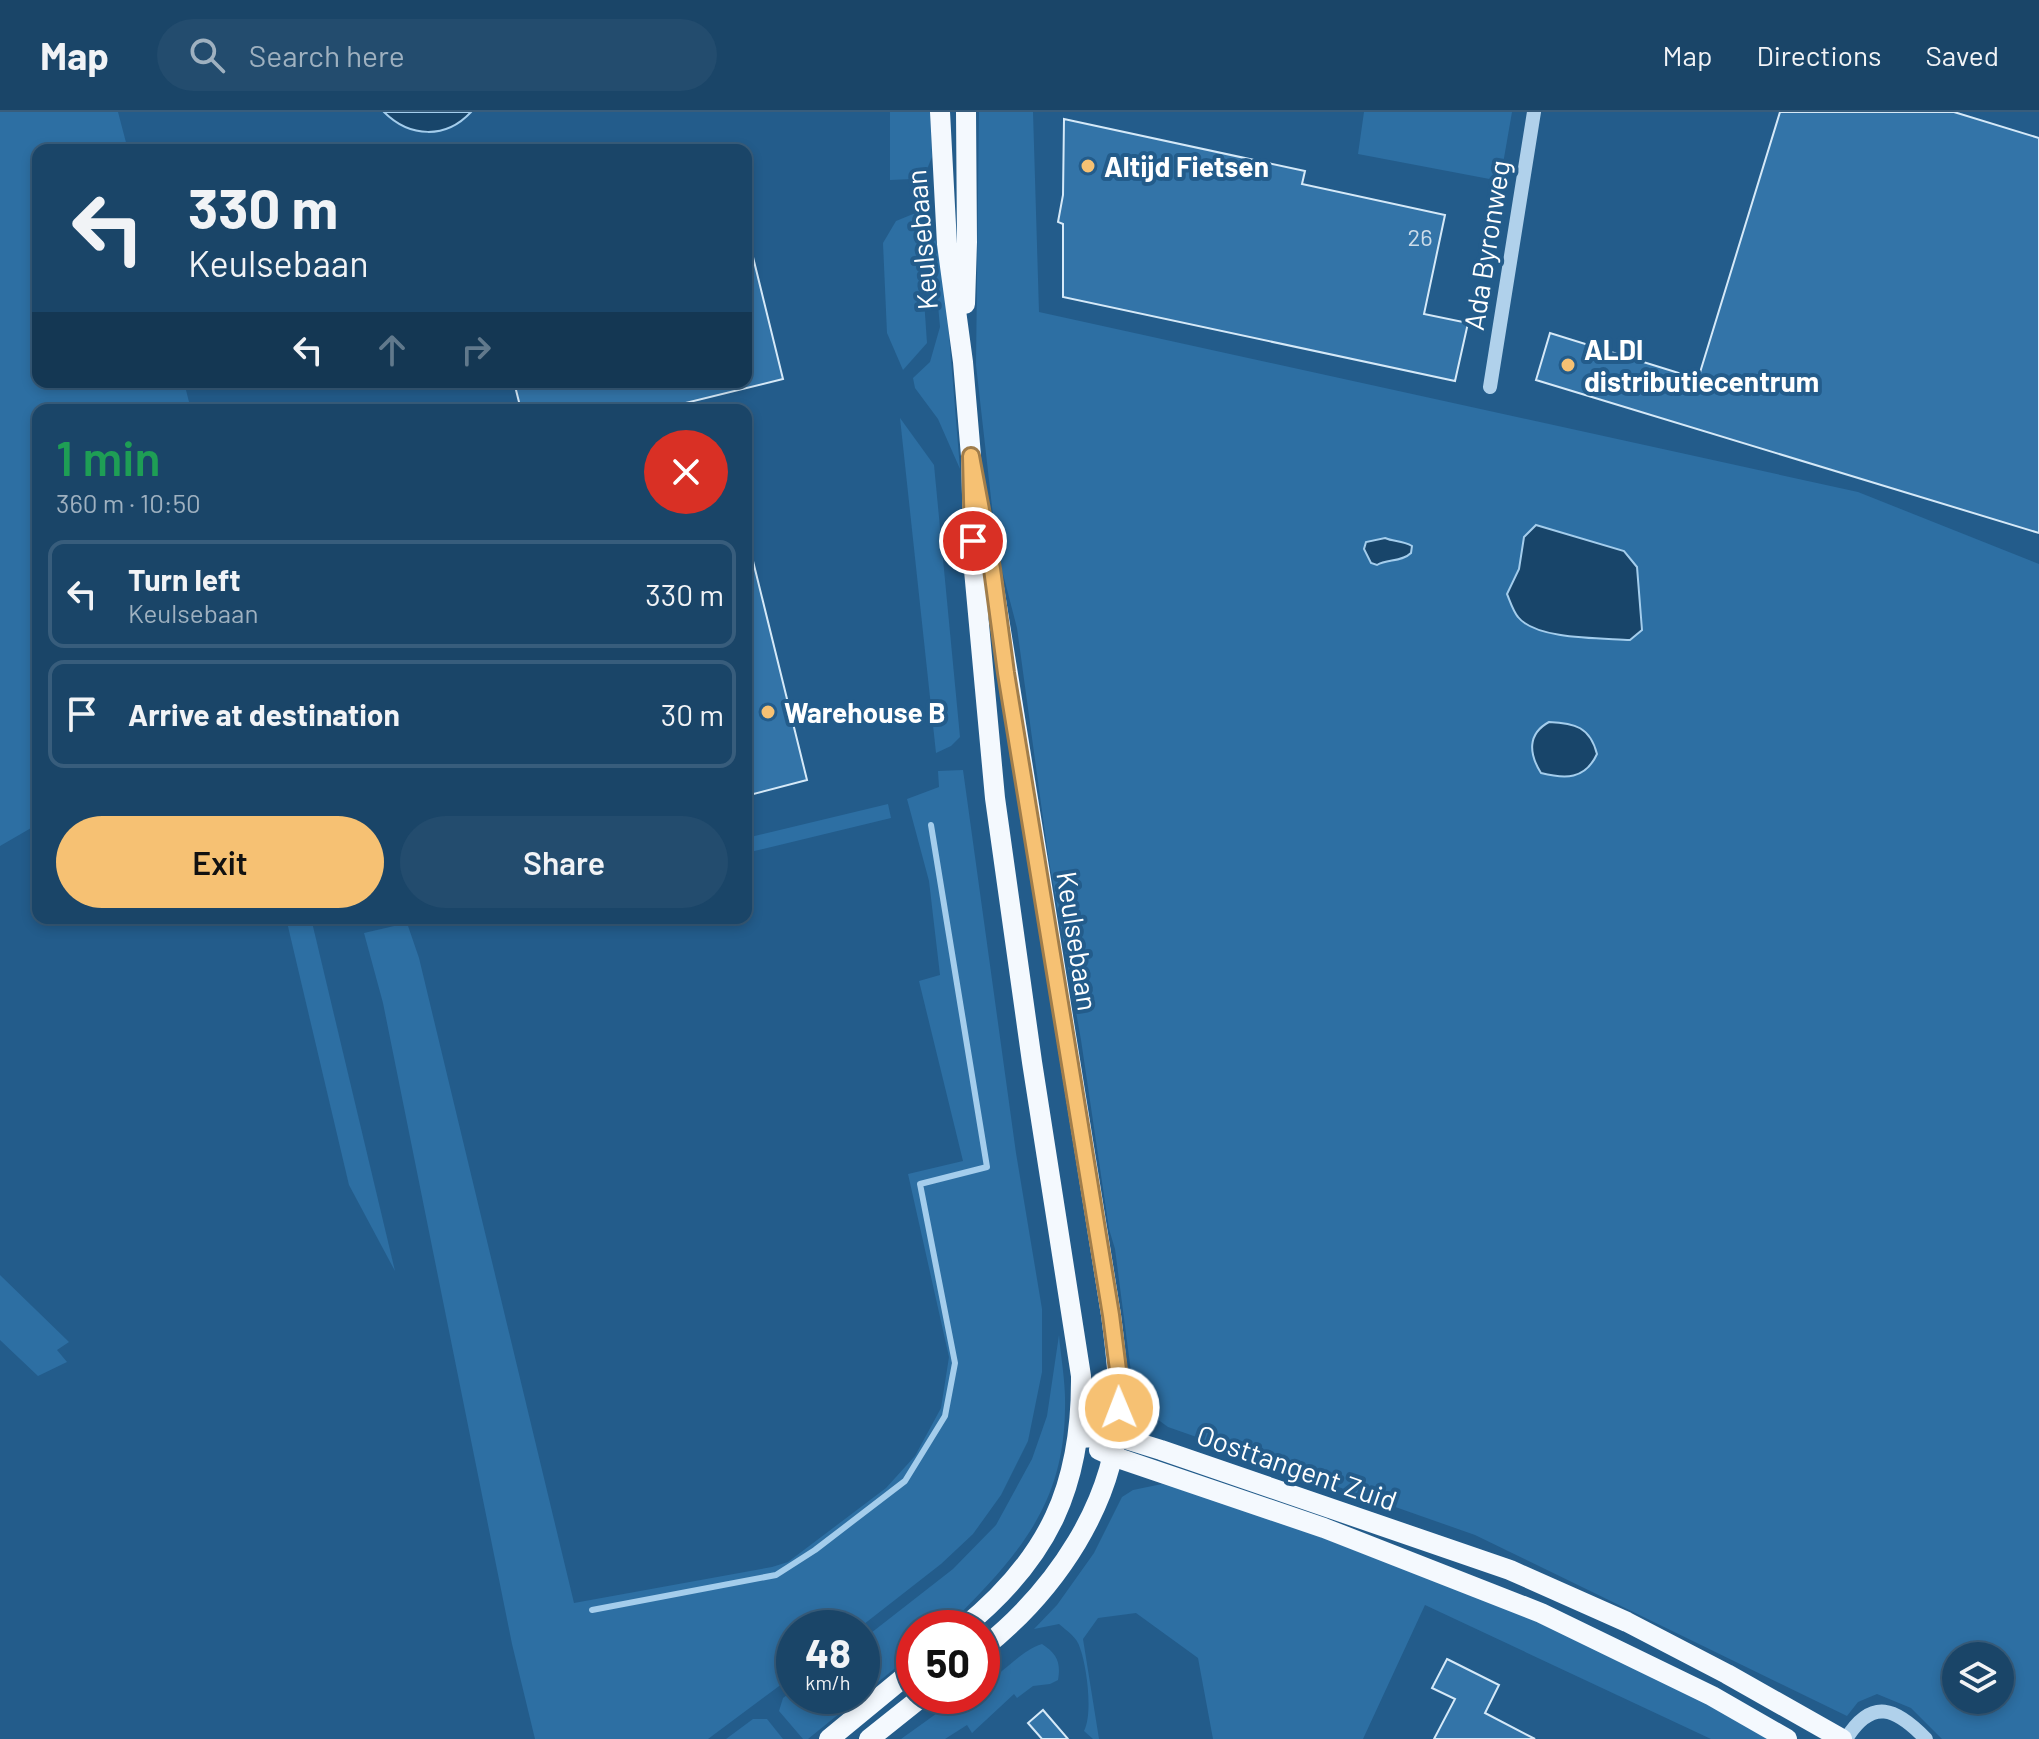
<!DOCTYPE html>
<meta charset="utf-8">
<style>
:root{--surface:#1a4568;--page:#234c6e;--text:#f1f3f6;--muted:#9fb1c0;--line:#385d7c;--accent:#f6c173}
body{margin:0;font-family:Barlow,sans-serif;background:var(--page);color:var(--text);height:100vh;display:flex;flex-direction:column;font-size:30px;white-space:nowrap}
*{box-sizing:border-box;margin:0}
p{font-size:26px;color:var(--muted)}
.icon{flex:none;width:44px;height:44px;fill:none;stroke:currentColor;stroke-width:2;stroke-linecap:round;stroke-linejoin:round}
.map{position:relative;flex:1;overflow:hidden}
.sheet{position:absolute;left:32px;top:292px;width:720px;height:520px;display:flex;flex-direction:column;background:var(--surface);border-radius:16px;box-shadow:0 4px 12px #0003,0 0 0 2px var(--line)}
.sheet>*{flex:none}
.banner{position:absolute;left:32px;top:32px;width:720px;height:244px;border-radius:16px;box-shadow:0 4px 12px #0003,0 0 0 2px var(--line);background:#1a4568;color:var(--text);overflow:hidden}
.fabs{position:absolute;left:1942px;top:1530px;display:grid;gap:16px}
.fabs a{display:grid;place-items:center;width:72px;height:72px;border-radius:50%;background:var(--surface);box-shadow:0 4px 12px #0003,0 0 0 2px var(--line);font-size:40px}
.speed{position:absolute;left:776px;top:1498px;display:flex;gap:16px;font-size:40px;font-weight:700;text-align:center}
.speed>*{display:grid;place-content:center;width:104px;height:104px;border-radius:50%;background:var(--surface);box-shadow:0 4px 12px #0003,0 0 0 2px var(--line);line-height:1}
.speed small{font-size:20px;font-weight:400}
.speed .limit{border:12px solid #d22;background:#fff;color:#111}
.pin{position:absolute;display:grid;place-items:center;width:68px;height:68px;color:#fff;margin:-34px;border:4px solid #fff;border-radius:50%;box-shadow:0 2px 8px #0007}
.me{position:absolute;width:88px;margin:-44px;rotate:359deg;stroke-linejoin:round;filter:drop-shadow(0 0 6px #0008)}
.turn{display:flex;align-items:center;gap:28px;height:168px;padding:0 24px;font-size:36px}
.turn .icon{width:104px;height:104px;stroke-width:2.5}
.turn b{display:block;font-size:56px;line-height:68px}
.lanes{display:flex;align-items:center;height:76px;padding:0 24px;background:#0003;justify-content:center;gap:40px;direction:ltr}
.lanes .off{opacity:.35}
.round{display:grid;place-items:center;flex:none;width:84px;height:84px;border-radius:42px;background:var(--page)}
.summary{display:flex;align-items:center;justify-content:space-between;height:136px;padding:0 24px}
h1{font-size:48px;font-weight:600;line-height:60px;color:#1e9e55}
.cta{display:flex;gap:16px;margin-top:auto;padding:16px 24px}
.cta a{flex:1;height:92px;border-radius:48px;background:var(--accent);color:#111;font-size:32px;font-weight:600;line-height:92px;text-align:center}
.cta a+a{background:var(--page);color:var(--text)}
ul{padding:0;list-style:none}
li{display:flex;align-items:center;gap:24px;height:108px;margin:0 16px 12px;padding:0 8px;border:4px solid var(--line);border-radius:16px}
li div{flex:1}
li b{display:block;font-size:30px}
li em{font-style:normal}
header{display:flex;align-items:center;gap:48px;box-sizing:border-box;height:112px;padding:0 40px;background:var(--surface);border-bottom:2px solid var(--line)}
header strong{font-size:38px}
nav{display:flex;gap:44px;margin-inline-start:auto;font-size:28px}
.search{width:560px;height:72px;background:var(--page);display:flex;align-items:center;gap:20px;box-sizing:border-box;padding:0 28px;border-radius:44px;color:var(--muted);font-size:30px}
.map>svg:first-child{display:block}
</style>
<header>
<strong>Map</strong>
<div class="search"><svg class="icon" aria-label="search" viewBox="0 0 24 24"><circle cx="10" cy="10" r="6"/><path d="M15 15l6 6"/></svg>Search here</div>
<nav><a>Map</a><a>Directions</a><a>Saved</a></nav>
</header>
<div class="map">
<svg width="2039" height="1627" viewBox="0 0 2039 1627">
<rect width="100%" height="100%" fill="#235c8b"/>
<!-- green -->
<g fill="#2d6fa3" fill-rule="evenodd">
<path d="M 0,0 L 118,0 L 128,38 L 38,38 L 38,270 L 184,270 L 191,298 L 38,298 L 38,712 L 0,734 Z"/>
<path d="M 890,0 L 930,0 L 932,45 L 925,62 L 912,67 L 890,68 Z"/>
<path d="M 979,0 L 1033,0 L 1039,200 L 1858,380 L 2039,452 L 2039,1627 L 1942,1627 L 1911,1596 L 1877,1582 L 1858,1590 L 1847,1604 L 1475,1423 L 1168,1315 L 1135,1291 L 1115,1137 L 1109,1117 L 1081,928 L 1048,743 L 1017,516 L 997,439 L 976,253 ZM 1956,1544 L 2000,1544 L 2000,1588 L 1956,1588 Z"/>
<path d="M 1364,0 L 1512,0 L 1500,69 L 1358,42 Z"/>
<path d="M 918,100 L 927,231 L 903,258 L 887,221 L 883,131 L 896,109 Z"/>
<path d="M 931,116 L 943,149 L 960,357 L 938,307 L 915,276 L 913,266 L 930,250 L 940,215 Z"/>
<path d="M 900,306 L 934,353 L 960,625 L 951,634 L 936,641 Z"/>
<path d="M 963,658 L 1016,1041 L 1042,1197 L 1042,1260 L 1028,1329 L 1001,1383 L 973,1422 L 941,1452 L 859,1516 L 794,1516 L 794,1563 L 708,1627 L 535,1627 L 512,1532 L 383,891 L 364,821 L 407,811 L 419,846 L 574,1491 L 772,1455 L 788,1450 L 886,1376 L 915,1344 L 941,1296 L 949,1245 L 908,1062 L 963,1049 L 919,869 L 940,863 L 929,769 L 907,687 L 939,675 L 938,659 Z"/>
<path d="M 888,692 L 891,706 L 746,741 L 746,726 Z"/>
<path d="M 286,806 L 311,806 L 395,1159 L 349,1073 Z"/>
<path d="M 0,1163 L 69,1230 L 57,1238 L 67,1250 L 38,1264 L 0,1228 Z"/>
<path d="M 1059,1223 C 1061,1247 1066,1272 1065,1297 C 1064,1394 1017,1444 953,1509 L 945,1516 L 914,1516 L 914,1541 L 862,1583 L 862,1528 L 953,1457 L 996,1413 L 1032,1347 L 1047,1304 Z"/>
<path d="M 1162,1372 L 1214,1384 L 1604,1534 L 1772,1627 L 1711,1627 L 1425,1493 L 1363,1627 L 1213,1627 L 1198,1546 L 1136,1501 L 1098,1506 L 1083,1527 L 1099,1627 L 1093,1627 L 1084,1619 C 1093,1602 1087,1555 1080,1536 C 1077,1525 1067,1519 1059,1512 L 1034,1517 L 1057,1493 L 1094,1441 L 1122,1385 L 1133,1378 Z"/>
<path d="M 1042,1532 C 1057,1542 1061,1550 1058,1568 L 1050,1572 L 1033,1574 L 1017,1586 L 1014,1582 L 972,1621 L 967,1613 L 945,1627 L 901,1627 L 961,1584 L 982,1584 L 982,1571 C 1005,1562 1019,1539 1042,1532 Z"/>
<path d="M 794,1578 L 794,1584 L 861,1584 L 808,1627 L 803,1627 L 779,1599 L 783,1586 Z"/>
<path d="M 753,1607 L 767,1607 L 783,1627 L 726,1627 Z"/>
</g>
<!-- water -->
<g fill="#18456a" stroke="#a4cdec" stroke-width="2">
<path d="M 384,0 L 471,0 C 446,27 410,26 384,0 Z"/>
<path d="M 1536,413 L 1624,439 L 1637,455 L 1642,518 L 1630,528 C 1602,526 1536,528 1518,505 C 1513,499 1510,489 1507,482 L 1519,457 L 1524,425 Z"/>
<path d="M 1385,426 C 1394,430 1402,428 1412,434 L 1411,441 C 1402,450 1387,447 1377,453 L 1371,451 L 1364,437 L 1366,430 Z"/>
<path d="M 1549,610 C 1575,611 1590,615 1597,642 C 1585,668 1565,667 1541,661 C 1529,642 1527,622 1549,610 Z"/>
</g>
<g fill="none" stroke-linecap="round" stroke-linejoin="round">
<!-- stream -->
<path stroke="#a4cdec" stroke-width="6" d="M 592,1498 L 776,1463 L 815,1438 L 905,1369 L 945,1304 L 955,1251 L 920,1072 L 987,1055 L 931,713"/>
</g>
<!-- building -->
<g fill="#3374a8" stroke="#d5e9f8" stroke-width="2">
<path d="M 1780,0 L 1954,0 L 2039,26 L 2039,421 L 1536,268 L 1550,221 L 1698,267 Z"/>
<path d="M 1064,7 L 1305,59 L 1302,72 L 1445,103 L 1424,202 L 1468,211 L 1455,269 L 1063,185 L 1063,112 L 1058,110 L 1063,83 Z"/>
<path d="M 752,141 L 783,267 L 657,298 L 521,298 L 514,270 L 746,270 L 746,142 Z"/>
<path d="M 746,445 L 752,445 L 807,668 L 746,684 Z"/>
<path d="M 1447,1547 L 1499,1573 L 1485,1601 L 1535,1627 L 1434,1627 L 1455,1587 L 1432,1576 Z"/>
<path d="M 1043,1598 L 1068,1627 L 1042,1627 L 1028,1611 Z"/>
</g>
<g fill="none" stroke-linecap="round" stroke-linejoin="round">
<!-- minor -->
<g stroke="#b0d1eb" stroke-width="14">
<path d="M 1490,275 L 1534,0"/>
<path d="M 1846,1627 C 1872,1585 1896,1596 1926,1627"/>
</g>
<!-- major -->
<g stroke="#f4f9fe" stroke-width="20">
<path d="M 940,0 L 947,132 L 963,250 L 971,344 L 974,458 L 995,686 L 1032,950 L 1081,1264 C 1082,1374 1049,1446 963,1516"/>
<path d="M 965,192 L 967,130 L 966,0"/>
<path d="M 1078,1326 L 1116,1324 L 1161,1338 L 1510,1458 L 1627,1510 L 1727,1562 L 1842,1627"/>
<path d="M 1099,1338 L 1112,1344 L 1324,1416 L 1541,1501 L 1712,1584 L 1787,1627"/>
<path d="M 982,1537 C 1055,1479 1116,1391 1119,1295 C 1119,1264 1115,1234 1111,1203 L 983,407"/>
<path d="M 829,1627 L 914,1557"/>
<path d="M 869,1627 L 923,1584"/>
</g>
</g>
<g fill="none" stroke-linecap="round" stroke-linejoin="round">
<defs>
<path id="route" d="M 973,429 L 971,344 L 992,457 L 1006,561 L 1111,1203 L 1118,1258 L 1119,1296"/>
</defs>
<!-- route casing -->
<use href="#route" stroke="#a07d4b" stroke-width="20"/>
<!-- route -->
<use href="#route" stroke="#f6c173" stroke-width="14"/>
</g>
<!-- markers -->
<g fill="#f6c173" stroke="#235c8b" stroke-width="3">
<circle cx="1088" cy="54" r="8"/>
<circle cx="1568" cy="253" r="8"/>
<circle cx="768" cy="600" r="8"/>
</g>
<g text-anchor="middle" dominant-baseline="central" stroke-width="8" stroke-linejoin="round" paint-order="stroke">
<!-- number labels -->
<g font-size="24" fill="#ccdce9">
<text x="1420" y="124">26</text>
</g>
<!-- poi labels -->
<g font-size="28" font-weight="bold" fill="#fff" stroke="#235c8b" text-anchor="start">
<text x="1104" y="54">Altijd Fietsen</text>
<text x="1584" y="237">ALDI<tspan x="1584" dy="32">distributiecentrum</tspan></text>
<text x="784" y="600">Warehouse B</text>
</g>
<!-- street labels -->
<g font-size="28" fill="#fff" stroke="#235c8b">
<text transform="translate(921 128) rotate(-95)">Keulsebaan</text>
<text transform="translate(1486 133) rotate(-81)">Ada Byronweg</text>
<text transform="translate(1078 829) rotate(81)">Keulsebaan</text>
<text transform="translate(1297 1355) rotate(19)">Oosttangent Zuid</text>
</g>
</g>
</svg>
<div class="fabs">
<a><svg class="icon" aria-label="layers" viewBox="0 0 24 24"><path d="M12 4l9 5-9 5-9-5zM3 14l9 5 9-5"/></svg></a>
</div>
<div class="speed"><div>48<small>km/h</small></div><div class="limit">50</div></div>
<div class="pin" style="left:973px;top:429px;background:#d93025"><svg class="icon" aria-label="arrive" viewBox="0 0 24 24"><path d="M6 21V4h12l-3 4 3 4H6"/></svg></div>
<svg class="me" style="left:1119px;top:1296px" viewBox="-20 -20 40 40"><circle r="17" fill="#f6c173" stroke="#fff" stroke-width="3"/><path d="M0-11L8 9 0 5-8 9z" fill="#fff"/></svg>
<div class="banner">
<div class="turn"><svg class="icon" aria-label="left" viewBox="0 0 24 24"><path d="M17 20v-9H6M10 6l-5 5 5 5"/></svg><div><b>330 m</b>Keulsebaan</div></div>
<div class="lanes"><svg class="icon" aria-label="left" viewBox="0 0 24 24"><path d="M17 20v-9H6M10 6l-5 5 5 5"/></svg><svg class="icon off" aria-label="ahead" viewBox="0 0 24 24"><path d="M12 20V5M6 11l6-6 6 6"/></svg><svg class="icon off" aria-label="right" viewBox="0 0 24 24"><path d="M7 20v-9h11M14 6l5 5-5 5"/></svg></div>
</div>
<section class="sheet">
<div class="summary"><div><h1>1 min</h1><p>360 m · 10:50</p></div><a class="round" style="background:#d93025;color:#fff"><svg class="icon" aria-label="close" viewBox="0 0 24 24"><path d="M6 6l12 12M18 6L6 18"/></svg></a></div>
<ul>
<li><svg class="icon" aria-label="left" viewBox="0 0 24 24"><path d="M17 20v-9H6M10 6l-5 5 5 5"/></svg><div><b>Turn left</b><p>Keulsebaan</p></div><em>330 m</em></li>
<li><svg class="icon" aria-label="arrive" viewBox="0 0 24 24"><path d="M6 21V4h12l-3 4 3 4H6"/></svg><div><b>Arrive at destination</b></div><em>30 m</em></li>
</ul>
<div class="cta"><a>Exit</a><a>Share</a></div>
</section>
</div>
